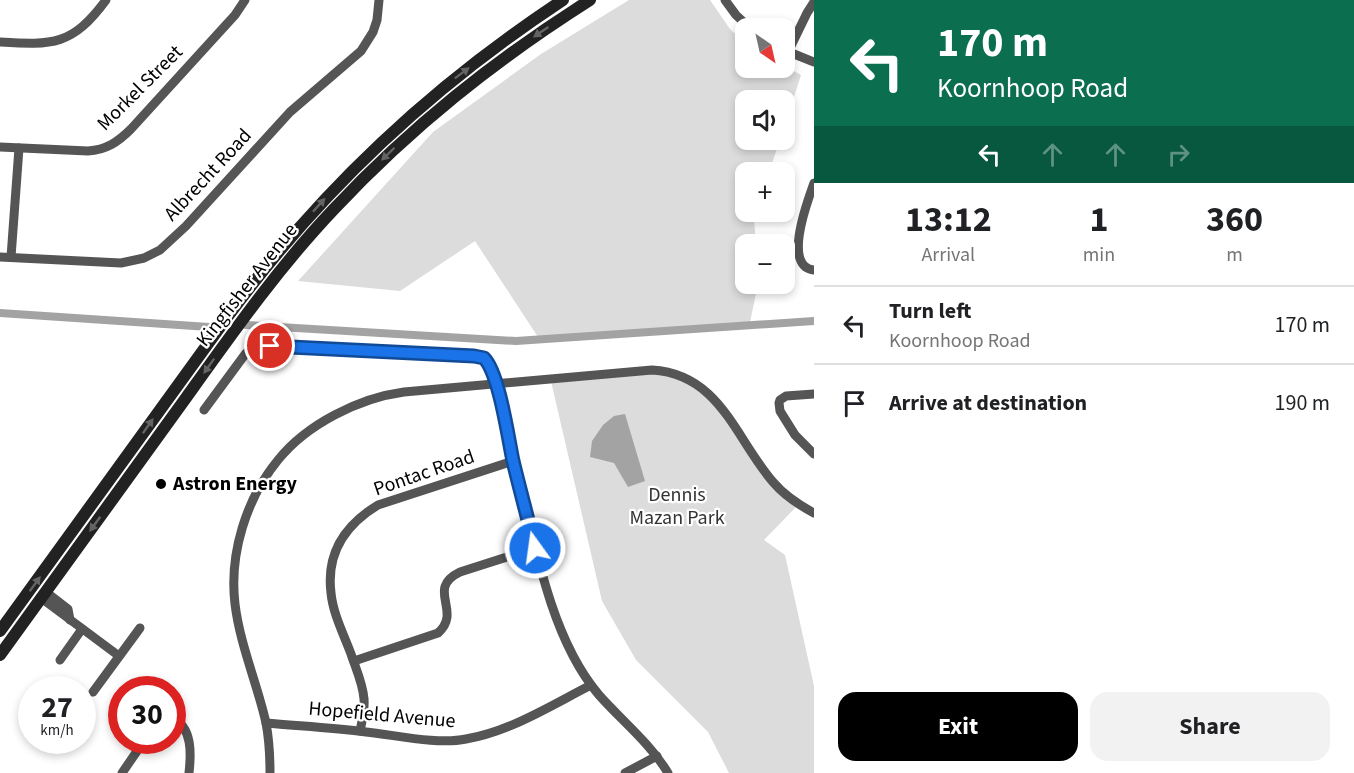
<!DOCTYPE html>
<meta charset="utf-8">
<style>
:root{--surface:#fff;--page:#f2f2f2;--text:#202124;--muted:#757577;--line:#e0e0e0;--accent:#000}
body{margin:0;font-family:"Source Sans 3",sans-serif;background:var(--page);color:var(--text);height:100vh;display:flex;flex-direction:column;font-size:22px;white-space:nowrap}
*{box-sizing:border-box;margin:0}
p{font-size:20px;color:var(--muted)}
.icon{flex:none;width:33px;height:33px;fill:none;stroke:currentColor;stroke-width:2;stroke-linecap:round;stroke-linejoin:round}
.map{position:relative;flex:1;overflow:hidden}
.drawer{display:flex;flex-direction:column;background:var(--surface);width:540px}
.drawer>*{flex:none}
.top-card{background:#0b6e4f;color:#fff;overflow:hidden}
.needle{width:39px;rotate:146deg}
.tools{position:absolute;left:735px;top:18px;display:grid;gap:12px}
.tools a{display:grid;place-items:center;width:60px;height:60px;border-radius:12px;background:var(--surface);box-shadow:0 3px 9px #0003;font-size:30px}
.speed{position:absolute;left:18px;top:676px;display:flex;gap:12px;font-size:30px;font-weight:700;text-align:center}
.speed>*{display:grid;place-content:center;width:78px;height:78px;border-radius:50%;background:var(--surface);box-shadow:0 3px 9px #0003;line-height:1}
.speed small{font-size:15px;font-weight:400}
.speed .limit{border:9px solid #d22;background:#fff;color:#111}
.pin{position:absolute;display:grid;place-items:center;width:51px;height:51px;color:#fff;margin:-26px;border:3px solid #fff;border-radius:50%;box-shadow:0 2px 6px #0007}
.me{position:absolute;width:66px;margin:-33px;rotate:346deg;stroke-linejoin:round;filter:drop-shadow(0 0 4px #0008)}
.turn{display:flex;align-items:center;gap:21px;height:126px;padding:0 24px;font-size:27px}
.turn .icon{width:78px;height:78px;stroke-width:2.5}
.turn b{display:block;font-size:42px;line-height:51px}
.lanes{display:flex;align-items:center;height:57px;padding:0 24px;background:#0003;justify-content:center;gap:30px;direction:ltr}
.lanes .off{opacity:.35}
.eta{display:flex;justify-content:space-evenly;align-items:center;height:102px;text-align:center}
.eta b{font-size:36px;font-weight:700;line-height:42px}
.cta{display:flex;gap:12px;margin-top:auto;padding:12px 24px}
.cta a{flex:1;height:69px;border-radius:18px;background:var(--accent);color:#fff;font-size:24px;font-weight:700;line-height:69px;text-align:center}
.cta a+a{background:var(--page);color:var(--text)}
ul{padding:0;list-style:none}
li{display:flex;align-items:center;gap:18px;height:78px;padding:0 24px;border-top:2px solid var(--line)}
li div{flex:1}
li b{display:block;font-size:22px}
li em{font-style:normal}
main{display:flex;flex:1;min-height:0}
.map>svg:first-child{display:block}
</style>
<main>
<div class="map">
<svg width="814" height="773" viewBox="0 0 814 773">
<rect width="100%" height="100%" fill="#fff"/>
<!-- green -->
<g fill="#dcdcdc">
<path d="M 629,0 L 710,0 L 730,29 L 745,43 L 746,68 L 784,68 L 785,66 L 801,75 L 785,125 L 784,100 L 746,100 L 746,140 L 780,140 L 769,172 L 746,172 L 746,212 L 757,212 L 754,219 L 756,244 L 746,244 L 746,284 L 758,284 L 749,327 L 540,340 L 475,241 L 400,291 L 298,281 L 433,132 L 541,54 Z"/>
<path d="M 656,366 L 687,378 L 715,400 L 796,507 L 764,540 L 785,555 L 814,686 L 814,773 L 729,773 L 708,732 L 636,660 L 602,601 L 550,377 Z"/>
</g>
<!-- water -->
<path fill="#a3a3a3" d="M 625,414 L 645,481 L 628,487 L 614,463 L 590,457 L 592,441 L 603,425 L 614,416 Z"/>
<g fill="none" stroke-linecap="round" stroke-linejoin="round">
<!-- canal -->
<g stroke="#a3a3a3" stroke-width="8">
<path d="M 0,313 L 209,327"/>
<path d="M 246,325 L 516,341 L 814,321"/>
</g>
<!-- street -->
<g stroke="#555" stroke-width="9">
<path d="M 725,0 L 736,15 L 750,28"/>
<path d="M 0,42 C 53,45 72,46 106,0"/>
<path d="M 784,50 L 814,62"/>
<path d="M 788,52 L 807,13 L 814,2"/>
<path d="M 0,147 L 88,151 C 106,150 118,142 131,129 L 235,15 L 245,0"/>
<path d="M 814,183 C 808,200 782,267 814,270"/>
<path d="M 0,257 L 121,263 L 144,258 L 160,250 L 186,226 L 290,112 L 361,51 L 373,32 L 377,20 L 379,0"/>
<path d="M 11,257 L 19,148"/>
<path d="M 814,394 L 786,396 L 780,400 L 779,403 L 780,411 L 795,435 L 814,454"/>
<path d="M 204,410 L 246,353 L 254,347 L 261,346 L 474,356 L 484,358 C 499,372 508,439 513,462 C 525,509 536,557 551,603 C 562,636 576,668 599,695 C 622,721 650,743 668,773"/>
<path d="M 46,592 L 68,609 L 70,620"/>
<path d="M 41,598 L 119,656"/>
<path d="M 60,660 L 82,629"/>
<path d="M 354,661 L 438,633 C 463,611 425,589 460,572 L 535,548"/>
<path d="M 93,692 L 140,628"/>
<path d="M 172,718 C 193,727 191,755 189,773"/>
<path d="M 266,723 C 299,726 333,728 366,732 C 395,735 438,745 466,739 C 511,731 550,706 591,685"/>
<path d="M 360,731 C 362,721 365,710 364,699 C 363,684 356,669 351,654 C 344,635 333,614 331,593 C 326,553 345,525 378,505 L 513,461"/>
<path d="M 122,773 L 144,741"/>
<path d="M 270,773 C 270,757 269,739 266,723 C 257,683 240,645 235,604 C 229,554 246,499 278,460 C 307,424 359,398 404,392 L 652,370 C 720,374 735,438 773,482 C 784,495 799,505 814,513"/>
<path d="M 625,773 L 657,756"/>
</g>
<!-- secondary -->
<g stroke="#222" stroke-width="12">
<path d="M 0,631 L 228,316 C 322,189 431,87 563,0"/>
<path d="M 0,655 C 61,571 122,486 183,402 C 231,335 278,268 334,209 C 412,126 494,61 590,0"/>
</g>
</g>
<!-- one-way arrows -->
<defs><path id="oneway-solid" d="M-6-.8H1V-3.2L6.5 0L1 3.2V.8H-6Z" transform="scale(1.5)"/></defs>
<g fill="#646464">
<use href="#oneway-solid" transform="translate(541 32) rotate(146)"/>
<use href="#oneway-solid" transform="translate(462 73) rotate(-37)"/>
<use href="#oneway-solid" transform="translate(388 154) rotate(136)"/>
<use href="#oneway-solid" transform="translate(319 205) rotate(-48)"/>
<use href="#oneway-solid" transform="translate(209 366) rotate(125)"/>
<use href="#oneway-solid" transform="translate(148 426) rotate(-55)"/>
<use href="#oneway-solid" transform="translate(95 524) rotate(126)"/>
<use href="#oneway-solid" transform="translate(35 584) rotate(-54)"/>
</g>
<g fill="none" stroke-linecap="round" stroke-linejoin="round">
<defs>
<path id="route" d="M 270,346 L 474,356 L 484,358 C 499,373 508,437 513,461 C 520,490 528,519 535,548"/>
</defs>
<!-- route casing -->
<use href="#route" stroke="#114b97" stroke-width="15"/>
<!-- route -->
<use href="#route" stroke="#1a73e8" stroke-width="10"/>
</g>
<!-- markers -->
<circle fill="#000" stroke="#fff" stroke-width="2" cx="161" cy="484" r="6"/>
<g text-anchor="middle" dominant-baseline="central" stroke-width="4.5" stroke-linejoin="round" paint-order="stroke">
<!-- street labels -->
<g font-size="20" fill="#000" stroke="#fff">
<text transform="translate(140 88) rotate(-45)">Morkel Street</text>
<text transform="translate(208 175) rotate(-47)">Albrecht Road</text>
<text transform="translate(247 285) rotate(-52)">Kingfisher Avenue</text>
<text transform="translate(424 473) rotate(-19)">Pontac Road</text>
<text transform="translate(382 715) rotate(5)">Hopefield Avenue</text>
</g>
<!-- poi labels -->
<g font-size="20" font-weight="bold" fill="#000" stroke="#fff" text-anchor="start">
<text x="173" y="484">Astron Energy</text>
</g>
<!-- park labels -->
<g font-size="20" fill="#333" stroke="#fff">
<text x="677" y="495">Dennis<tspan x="677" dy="23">Mazan Park</tspan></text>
</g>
</g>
</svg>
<div class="tools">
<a><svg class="needle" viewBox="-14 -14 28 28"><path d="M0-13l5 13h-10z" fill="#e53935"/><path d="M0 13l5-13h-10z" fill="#757577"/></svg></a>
<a><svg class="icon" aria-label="sound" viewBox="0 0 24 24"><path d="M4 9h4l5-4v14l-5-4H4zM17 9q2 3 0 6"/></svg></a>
<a>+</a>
<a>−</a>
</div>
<div class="speed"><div>27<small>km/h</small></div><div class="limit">30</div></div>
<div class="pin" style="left:270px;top:346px;background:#d93025"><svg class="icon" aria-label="arrive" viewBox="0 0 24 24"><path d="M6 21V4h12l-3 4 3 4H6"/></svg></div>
<svg class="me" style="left:535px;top:548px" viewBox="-20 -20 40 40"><circle r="17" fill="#1a73e8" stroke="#fff" stroke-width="3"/><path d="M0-11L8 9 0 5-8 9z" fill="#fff"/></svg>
</div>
<section class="drawer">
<div class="top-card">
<div class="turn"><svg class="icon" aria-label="left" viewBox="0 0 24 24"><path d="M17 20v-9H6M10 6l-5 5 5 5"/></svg><div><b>170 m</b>Koornhoop Road</div></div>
<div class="lanes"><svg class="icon" aria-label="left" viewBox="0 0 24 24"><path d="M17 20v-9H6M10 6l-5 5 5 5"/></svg><svg class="icon off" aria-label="ahead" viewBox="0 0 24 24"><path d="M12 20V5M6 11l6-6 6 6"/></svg><svg class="icon off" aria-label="ahead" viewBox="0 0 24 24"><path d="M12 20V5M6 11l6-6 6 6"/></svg><svg class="icon off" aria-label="right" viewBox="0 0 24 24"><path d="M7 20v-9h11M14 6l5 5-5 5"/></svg></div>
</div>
<div class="eta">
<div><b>13:12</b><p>Arrival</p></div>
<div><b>1</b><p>min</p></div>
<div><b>360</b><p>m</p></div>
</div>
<ul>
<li><svg class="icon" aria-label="left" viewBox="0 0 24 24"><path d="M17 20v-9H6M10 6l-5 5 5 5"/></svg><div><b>Turn left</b><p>Koornhoop Road</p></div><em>170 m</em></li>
<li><svg class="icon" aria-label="arrive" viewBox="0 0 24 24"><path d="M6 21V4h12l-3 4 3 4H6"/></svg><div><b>Arrive at destination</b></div><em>190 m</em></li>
</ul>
<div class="cta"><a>Exit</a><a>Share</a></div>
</section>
</main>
